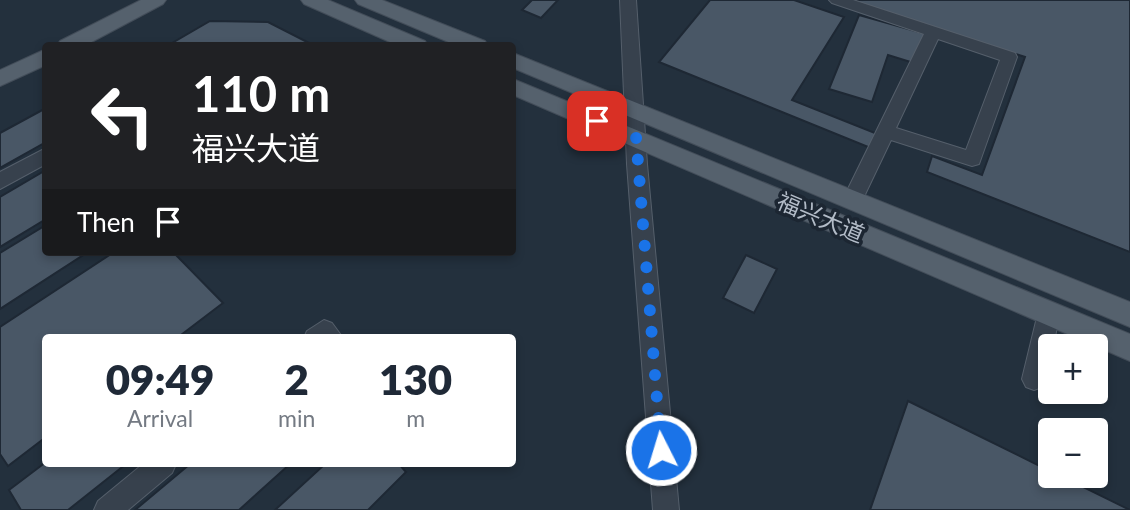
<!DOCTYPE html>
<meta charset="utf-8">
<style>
:root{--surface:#fff;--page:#f2f2f3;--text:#1f2937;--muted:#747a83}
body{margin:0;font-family:Lato,"Noto Sans SC",sans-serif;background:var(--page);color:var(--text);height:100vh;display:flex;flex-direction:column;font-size:26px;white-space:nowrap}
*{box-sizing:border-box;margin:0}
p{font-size:23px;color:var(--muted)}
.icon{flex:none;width:38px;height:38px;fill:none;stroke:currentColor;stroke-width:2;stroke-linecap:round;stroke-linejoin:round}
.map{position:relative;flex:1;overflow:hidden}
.drawer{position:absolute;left:42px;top:334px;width:474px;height:133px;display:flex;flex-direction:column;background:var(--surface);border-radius:7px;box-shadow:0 4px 10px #0003}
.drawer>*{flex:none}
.guide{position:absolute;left:42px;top:42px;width:474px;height:214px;border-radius:7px;box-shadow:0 4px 10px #0003;background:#202124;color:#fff;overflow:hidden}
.buttons{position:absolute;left:1038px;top:334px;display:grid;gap:14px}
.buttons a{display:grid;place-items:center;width:70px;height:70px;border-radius:7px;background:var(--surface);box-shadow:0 4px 10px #0003;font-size:35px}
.pin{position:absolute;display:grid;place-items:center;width:60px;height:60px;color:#fff;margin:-30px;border-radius:14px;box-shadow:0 4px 10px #0006}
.me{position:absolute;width:77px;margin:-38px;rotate:355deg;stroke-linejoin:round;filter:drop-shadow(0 0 5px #0008)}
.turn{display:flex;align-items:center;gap:24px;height:147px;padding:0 35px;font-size:32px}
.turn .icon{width:91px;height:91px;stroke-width:2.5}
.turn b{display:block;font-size:49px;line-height:60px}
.then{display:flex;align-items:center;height:66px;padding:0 35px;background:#0003;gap:14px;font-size:26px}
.eta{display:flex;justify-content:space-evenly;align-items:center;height:119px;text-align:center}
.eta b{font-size:42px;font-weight:800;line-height:49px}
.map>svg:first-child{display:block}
</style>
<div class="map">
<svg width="1130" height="510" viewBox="0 0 1130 510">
<rect width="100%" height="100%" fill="#23303d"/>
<!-- building -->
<g fill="#495766" stroke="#1e2834" stroke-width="2">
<path d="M 532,0 L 558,0 L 541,18 L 522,10 Z"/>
<path d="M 710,0 L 794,0 L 844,17 L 792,100 L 880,135 L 873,149 L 659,62 Z"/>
<path d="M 848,0 L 1130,0 L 1130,252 L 927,172 L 932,156 L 982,175 L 1025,57 Z"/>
<path d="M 859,15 L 926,34 L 917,64 L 888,55 L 872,102 L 829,89 Z"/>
<path d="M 210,21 L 268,22 L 315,46 L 167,46 Z"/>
<path d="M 46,108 L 46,142 L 0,168 L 0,133 Z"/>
<path d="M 46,170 L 46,219 L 0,247 L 0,197 Z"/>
<path d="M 46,225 L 46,252 L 88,252 L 0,309 L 0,253 Z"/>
<path d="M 114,252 L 173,252 L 223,303 L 177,338 L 46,338 L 46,437 L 8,466 L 0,454 L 0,327 Z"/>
<path d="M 746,255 L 777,269 L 754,313 L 723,298 Z"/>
<path d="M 908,401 L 1050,471 L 1050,476 L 1061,476 L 1130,510 L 870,510 Z"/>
<path d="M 46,462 L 46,464 L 126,464 L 68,510 L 21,510 L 9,490 Z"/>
<path d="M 190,464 L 290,464 L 239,510 L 135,510 Z"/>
<path d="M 325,464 L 399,464 L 406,472 L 368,510 L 275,510 Z"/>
</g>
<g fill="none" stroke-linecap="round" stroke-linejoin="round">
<defs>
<g id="minor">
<path d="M 620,0 L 636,0 L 647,164 L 679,510 L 653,510 L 627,164 Z"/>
<path d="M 829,0 L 853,0 L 1015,53 L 1017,57 L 979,164 L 972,166 L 891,140 L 860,205 L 853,207 L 846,205 L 843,199 L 924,34 L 832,3 ZM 938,39 L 1000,60 L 966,150 L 896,128 Z"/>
<path d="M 46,148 L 46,164 L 0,189 L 0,172 Z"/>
<path d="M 1049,303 L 1057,306 L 1060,313 L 1053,346 L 1050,346 L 1050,360 L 1042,387 L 1034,390 L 1026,387 L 1022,379 L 1038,313 L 1041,306 Z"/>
<path d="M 324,320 L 332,323 L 343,338 L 304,338 L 307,331 Z"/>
<path d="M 143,464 L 176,464 L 172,473 L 128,510 L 94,510 L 98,501 Z"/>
</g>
<g id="major">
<path d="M 141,0 L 166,0 L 163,4 L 84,46 L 57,46 L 60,41 Z"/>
<path d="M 301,0 L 328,0 L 425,41 L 428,46 L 399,46 L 304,4 Z"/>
<path d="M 355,0 L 382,0 L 485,41 L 488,46 L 458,46 L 358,4 Z"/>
<path d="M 46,49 L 46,65 L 0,86 L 0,70 Z"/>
<path d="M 513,53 L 1130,302 L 1130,327 L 513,68 Z"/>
<path d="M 513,79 L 1130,334 L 1130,361 L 513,95 Z"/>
</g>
</defs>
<!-- minor casing -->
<use href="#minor" stroke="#555f6b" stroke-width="2"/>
<!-- major casing -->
<use href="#major" stroke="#434d59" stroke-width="2"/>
<!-- minor -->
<use href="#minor" fill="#37414d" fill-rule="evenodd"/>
<!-- major -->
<use href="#major" fill="#55616d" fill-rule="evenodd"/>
</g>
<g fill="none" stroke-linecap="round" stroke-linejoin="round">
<!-- route -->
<path stroke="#1a73e8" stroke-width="12" stroke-dasharray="0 21.6" d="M 597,121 L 636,137 L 661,450"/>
</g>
<g text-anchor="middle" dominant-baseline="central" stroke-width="7" stroke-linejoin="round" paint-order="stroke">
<!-- street labels -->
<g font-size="23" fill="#b3bcc8" stroke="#1c2632">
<text transform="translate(821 217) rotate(23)">福兴大道</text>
</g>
</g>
</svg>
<div class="buttons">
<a>+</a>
<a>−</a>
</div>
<div class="pin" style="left:597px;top:121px;background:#d93025"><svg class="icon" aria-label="arrive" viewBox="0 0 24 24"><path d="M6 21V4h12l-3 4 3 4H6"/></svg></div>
<svg class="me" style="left:661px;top:450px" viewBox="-20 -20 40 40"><circle r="17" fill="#1a73e8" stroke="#fff" stroke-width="3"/><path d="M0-11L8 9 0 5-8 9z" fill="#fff"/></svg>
<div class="guide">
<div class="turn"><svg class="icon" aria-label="left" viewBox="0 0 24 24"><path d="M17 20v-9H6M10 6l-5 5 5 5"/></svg><div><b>110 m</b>福兴大道</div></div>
<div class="then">Then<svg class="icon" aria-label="arrive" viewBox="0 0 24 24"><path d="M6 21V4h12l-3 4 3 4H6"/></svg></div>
</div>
<section class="drawer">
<div class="eta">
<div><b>09:49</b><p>Arrival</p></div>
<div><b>2</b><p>min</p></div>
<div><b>130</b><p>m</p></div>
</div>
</section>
</div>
